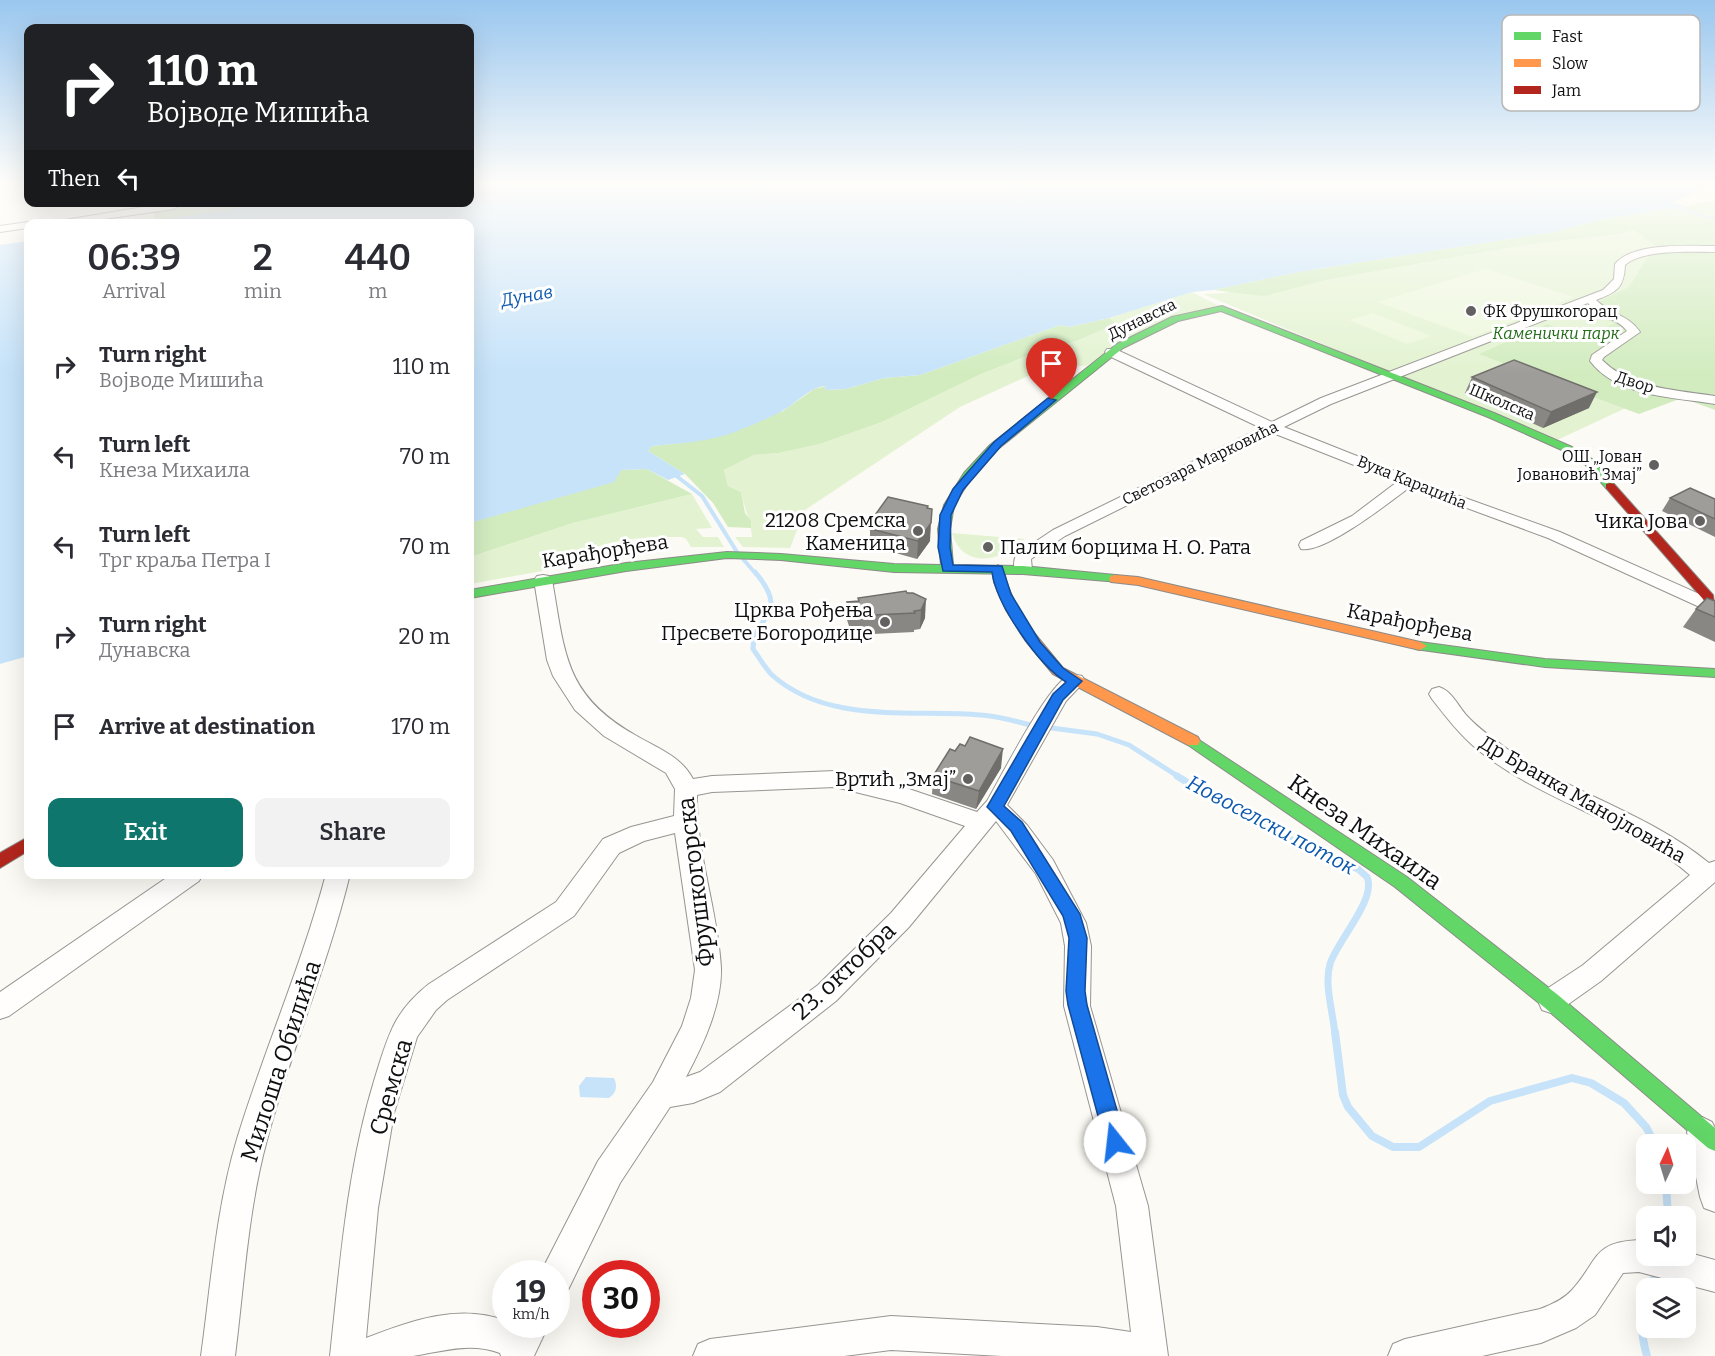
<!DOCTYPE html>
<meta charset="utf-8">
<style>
:root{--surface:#fff;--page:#f2f2f3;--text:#2b2b33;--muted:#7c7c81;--accent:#0f766e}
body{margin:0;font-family:Bitter,serif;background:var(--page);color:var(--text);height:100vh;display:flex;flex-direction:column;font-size:22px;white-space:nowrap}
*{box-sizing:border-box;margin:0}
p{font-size:20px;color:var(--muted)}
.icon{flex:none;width:33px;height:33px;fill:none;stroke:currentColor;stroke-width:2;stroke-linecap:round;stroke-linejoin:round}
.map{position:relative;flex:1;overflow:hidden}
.panel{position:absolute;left:24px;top:219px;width:450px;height:660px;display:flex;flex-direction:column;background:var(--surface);border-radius:12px;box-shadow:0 6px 24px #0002}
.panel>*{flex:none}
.guide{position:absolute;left:24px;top:24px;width:450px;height:183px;border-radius:12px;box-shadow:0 6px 24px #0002;background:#202124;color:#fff;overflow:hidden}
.needle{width:39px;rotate:4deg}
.buttons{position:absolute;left:1636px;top:1134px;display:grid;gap:12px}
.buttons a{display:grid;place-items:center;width:60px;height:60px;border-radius:12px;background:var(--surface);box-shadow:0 6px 24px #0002;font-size:30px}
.speed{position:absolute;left:492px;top:1260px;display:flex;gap:12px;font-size:30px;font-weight:700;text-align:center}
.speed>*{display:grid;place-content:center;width:78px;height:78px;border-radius:50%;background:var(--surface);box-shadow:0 6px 24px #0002;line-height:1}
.speed small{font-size:15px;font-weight:400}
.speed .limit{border:9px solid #d22;background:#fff;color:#111}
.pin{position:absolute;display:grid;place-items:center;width:51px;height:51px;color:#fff;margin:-62px -26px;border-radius:50% 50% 50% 0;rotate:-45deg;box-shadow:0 0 6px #0007}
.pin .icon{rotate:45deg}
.me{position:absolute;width:66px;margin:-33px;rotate:344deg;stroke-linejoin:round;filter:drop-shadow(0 0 4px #0008)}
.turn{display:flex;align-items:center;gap:21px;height:126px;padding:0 24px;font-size:27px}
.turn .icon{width:78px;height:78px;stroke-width:2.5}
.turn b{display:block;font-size:42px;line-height:51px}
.then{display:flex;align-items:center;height:57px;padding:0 24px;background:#0003;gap:12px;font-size:22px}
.eta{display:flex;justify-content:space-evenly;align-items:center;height:102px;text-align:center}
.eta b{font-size:36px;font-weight:600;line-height:42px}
.action{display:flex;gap:12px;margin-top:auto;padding:12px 24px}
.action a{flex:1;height:69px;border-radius:12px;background:var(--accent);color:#fff;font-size:24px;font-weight:600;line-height:69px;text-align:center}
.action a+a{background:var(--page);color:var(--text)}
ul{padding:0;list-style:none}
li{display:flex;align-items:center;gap:18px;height:90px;padding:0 24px}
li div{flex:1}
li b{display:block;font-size:22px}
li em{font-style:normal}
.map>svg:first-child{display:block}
</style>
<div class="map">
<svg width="1715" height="1356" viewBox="0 0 1715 1356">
<rect width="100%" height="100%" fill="#fcfaf4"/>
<!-- green -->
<g fill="#e3f3d1">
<path d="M 1675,208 L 1658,393 L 1555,441 L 1203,294 L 1224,293 Z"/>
<path d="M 1192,292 L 1219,306 L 1199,310 L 1085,366 L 1050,366 L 960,407 L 805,510 L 790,548 L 743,547 L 735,537 L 752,537 C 751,521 744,508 741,492 L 728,486 L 724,470 L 754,455 L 779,453 L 820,444 L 882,422 L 981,374 L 1040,351 L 1076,341 L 1115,324 L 1109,318 Z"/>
<path d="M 692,494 L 712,528 L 696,529 L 703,537 L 718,537 L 724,547 L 691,547 L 686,539 L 682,537 C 645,537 590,538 564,567 L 470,584 L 470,557 L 573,523 Z"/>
<path d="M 952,533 L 1025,539 C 1004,561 963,571 952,533 Z"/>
</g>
<!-- forest -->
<g fill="#d2ecbf">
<path d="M 1715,184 L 1715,410 L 1682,398 L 1639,414 L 1479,354 L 1547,324 L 1584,337 L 1615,323 L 1579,311 L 1629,287 L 1647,258 L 1658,247 L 1634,230 L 1618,234 L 1523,245 L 1325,280 L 1264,296 L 1213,290 L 1298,272 L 1553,232 L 1602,219 L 1684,207 L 1670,203 Z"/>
<path d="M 157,202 L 270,203 L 155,221 L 154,207 Z"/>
<path d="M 1109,318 L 1116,324 L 1076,341 L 1040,351 L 981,374 L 882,422 L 820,444 L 779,453 L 754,455 L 724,470 L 728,486 L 741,492 L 745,513 L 751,521 L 751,528 L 728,527 L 713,503 L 685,474 L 648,451 L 652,446 L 681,443 L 783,411 L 814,389 L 826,386 L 825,390 L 846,389 L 884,378 L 920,375 L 1060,325 L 1069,327 Z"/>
<path d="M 647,469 L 692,494 L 573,523 L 470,557 L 470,523 L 621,470 Z"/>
</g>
<!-- sand -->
<path fill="#fef7d3" d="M 1715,184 L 1715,200 L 1687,206 L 1670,203 Z"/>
<!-- pitch -->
<g fill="#edf7dc">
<path d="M 1485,269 L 1574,297 L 1473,337 L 1377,302 Z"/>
<path d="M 1373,313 L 1431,336 L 1407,344 L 1349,320 Z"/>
</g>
<!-- water -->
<g fill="#c6e3fa">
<path d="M 470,183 L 1715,183 L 1715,184 L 1672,203 L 1687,206 L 1602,219 L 1553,232 L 1298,272 L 1213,290 L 1192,292 L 1109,318 L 1069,327 L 1060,325 L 920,375 L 884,378 L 846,389 L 825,390 L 826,386 C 809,387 796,404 782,411 C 767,419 750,426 735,432 C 709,442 679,443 652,446 L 648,451 L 685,474 L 668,480 L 647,469 L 621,470 L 614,482 L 470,523 L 470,224 L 139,223 L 270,203 L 470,202 Z"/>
<path d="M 28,241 L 28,656 L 0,664 L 0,245 Z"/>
<path d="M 586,1077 L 614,1078 C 618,1087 616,1093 609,1098 L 580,1097 L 579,1086 Z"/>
</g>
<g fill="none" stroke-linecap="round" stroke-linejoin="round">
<!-- stream-far4 -->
<path stroke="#c6e3fa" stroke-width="2" d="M 1673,207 L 1715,219"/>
<!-- stream-far3 -->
<g stroke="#c6e3fa" stroke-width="4">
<path d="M 674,474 L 702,496 L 737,552"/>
<path d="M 743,559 L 756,574"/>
</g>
<!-- stream-far2 -->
<g stroke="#c6e3fa" stroke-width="5">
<path d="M 755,572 C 792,616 753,615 753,649 C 759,657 765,668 772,675 C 828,725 912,709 981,715 C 999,716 1017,722 1035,726"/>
<path d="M 1044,727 L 1097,734 L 1129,745 L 1179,777"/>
</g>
<!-- stream-far1 -->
<path stroke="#c6e3fa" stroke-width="7" d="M 1177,776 L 1207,795 L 1253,817 L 1280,835 L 1358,869 L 1367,877 C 1377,899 1337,941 1330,964 C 1324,985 1333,1012 1335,1034"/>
<!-- stream -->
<g stroke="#c6e3fa" stroke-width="8">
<path d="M 1335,1032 L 1343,1095 L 1348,1107 L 1372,1136 L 1393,1147 L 1419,1147 L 1490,1101 L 1572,1078 L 1591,1083 L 1624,1103 L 1646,1127 L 1655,1144"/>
<path d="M 1666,1184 L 1668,1216"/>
<path d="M 1651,1288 L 1657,1270"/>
<path d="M 1647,1296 C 1639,1316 1641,1336 1647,1356"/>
</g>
<defs>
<g id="street">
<path d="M 173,202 L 183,202 L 174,209 L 69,224 L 41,224 Z"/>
<path d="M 28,222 L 32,224 L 28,224 L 28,228 L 0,232 L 0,226 Z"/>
<path d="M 1715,246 L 1715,252 C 1691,252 1643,249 1625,265 C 1624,288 1617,292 1596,300 C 1610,314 1629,315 1640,332 L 1604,357 L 1602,360 C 1631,389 1677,390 1715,396 L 1715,404 C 1674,397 1617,397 1590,361 L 1592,355 L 1627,331 C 1617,317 1598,317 1588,303 L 1331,404 L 1284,427 L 1440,489 L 1560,532 L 1715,601 L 1715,614 L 1548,538 L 1410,487 C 1390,502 1324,554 1301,549 L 1299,545 L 1301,541 L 1352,516 L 1397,482 L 1273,433 L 1065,536 L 1031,559 L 1032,570 L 1029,574 L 1017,574 C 1013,568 1013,560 1017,554 L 1053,530 L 1261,428 L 1107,355 L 1105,352 L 1107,349 L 1115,349 L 1272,422 L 1321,398 L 1603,290 L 1614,279 L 1615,264 C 1633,242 1688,246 1715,246 Z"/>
<path d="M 543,575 L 549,576 L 552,580 C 565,653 564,695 635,735 C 657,748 681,756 693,779 L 712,776 L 835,771 L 903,787 L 977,812 L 987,801 C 1002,775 1046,688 1068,676 C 1073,674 1077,675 1082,676 L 1085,681 L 1066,701 L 1007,805 L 1027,825 L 1053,860 L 1086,923 L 1091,946 L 1090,1006 L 1148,1206 L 1168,1356 L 1002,1356 L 891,1350 L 844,1356 L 693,1356 L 698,1344 L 710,1339 L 891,1316 L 1097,1327 L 1131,1332 L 1116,1206 L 1064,1006 L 1065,946 L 1061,923 L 1036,874 L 996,821 L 909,927 L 836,1001 L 720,1092 L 693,1103 L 670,1107 L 620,1183 L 568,1290 L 556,1294 L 556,1274 L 541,1274 L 544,1266 L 598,1161 L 653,1082 L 682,1026 L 691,998 L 695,970 L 675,833 L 644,841 L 619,853 L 574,916 L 447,1000 L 436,1010 L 417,1037 L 394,1113 L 378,1208 L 366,1338 C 411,1321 458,1303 506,1321 L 506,1324 L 549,1324 L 534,1356 L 501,1356 L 500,1353 C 470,1342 444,1351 413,1356 C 387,1356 357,1356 330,1356 C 340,1264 347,1170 374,1081 C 380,1062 386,1039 396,1021 C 404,1007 416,994 429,984 L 556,902 L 603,839 L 631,827 L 674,816 L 675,789 L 666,773 L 604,736 L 575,710 L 553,676 L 547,660 L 534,580 L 537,576 ZM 835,787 L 900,803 L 965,826 L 891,913 L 818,985 L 700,1072 L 686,1077 C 703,1045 722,1005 721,968 C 718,910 696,854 697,795 L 712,792 Z"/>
<path d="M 1439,687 C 1452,691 1458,706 1467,716 C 1479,729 1495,740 1510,751 C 1574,794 1649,814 1709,863 L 1715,861 L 1715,882 L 1601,981 L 1560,1010 L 1551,1013 L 1542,1010 L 1538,1001 L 1542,992 L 1583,965 L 1690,875 C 1628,820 1542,802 1478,750 C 1460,735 1446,717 1432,699 L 1429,694 L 1432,689 Z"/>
<path d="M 172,874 L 203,874 L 199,881 L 9,1016 L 0,1019 L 0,992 Z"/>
<path d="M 326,874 L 350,874 C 328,965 291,1050 267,1140 C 248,1209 244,1285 235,1356 L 201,1356 C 211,1284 216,1209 237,1139 C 264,1050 302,965 326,874 Z"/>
<path d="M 1702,1117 L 1712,1122 L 1715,1128 L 1715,1212 L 1704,1208 L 1700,1197 L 1687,1132 L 1692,1122 Z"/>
<path d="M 1639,1240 L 1647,1242 L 1647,1256 L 1686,1256 L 1686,1252 L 1715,1260 L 1715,1292 L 1639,1272 L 1623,1273 L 1595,1315 L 1576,1328 L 1541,1343 L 1482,1356 L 1388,1356 L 1393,1344 L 1405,1339 L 1540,1309 C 1551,1305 1564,1299 1572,1290 C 1599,1260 1592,1242 1639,1240 Z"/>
</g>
<g id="fast">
<path d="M 1222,306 L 1494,413 L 1572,447 L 1592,459 L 1615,486 L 1614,488 L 1606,488 L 1584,463 L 1564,451 L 1488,417 L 1221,311 L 1178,321 L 1123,348 L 998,449 L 972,477 L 954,505 L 950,529 L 953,565 L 1023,566 L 1115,575 L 1119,576 L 1121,579 L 1119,582 L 1023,574 L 894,572 L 781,560 L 727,558 L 626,571 L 470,598 L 470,590 L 626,563 L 727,552 L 781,554 L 894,564 L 941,565 L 938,529 L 944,505 L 964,473 L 990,445 L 1117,344 L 1172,317 Z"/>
<path d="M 1420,642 L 1545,659 L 1715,669 L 1715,677 L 1545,667 L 1415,649 L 1413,646 Z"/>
<path d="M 1193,736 L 1407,877 L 1558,995 L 1715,1128 L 1715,1151 L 1708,1148 L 1544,1007 L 1395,887 L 1188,745 L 1186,741 L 1188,737 Z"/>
</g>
<g id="slow">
<path d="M 998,565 L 1004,569 L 1006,582 L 1018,610 L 1035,634 L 1063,668 L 1198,737 L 1200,741 L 1198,745 L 1188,745 L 1053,674 L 1025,640 L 1006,610 L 994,582 L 992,569 Z"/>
<path d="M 1115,575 L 1138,577 L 1420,642 L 1427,646 L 1420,650 L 1138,585 L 1111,582 L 1109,579 L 1111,576 Z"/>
</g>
<g id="jam">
<path d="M 1610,483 L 1614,484 L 1713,595 L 1715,610 L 1709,610 L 1703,599 L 1606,488 L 1606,484 Z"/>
<path d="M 28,837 L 28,851 L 0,868 L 0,853 Z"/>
</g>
</defs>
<!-- street casing -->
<use href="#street" stroke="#969592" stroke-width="2"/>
<!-- fast casing -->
<use href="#fast" stroke="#8c8b89" stroke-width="2"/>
<!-- slow casing -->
<use href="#slow" stroke="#8c8b89" stroke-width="2"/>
<!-- jam casing -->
<use href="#jam" stroke="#8c8b89" stroke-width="2"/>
<!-- street -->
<use href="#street" fill="#fffefd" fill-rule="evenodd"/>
<!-- fast -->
<use href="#fast" fill="#63d668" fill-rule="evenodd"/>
<!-- slow -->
<use href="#slow" fill="#ff974d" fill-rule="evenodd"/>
<!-- jam -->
<use href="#jam" fill="#b3261e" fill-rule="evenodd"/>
</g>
<!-- wall -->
<g fill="#898784">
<path d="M 1472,377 L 1589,408 L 1543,428 L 1465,393 Z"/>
<path d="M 1670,498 L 1715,499 L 1715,537 L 1662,511 Z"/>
<path d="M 928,506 L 930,541 L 917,559 L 874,547 L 875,541 L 870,540 L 870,522 Z"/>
<path d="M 913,593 L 925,618 L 920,629 L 914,630 L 914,632 L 852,635 L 847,620 L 847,602 L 858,601 L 858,598 Z"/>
<path d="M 1715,601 L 1715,642 L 1683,627 L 1696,609 Z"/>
<path d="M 1001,768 L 976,809 L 932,794 L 933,776 Z"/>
</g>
<!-- shaded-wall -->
<g fill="#6f6e6b">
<path d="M 1597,392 L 1589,408 L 1543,428 L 1551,412 Z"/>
<path d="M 931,523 L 930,541 L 917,559 L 918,541 Z"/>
<path d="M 926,599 L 925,618 L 920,629 L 921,610 Z"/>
<path d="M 1003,749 L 1001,768 L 976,809 L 979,791 Z"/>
</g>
<!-- building -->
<g fill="#9f9d99" stroke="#6f6e6b" stroke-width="1.5">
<path d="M 1514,360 L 1597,392 L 1551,412 L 1472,377 Z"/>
<path d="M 1690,488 L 1715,499 L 1715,519 L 1670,498 Z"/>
<path d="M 888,497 L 928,506 L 927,508 L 932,509 L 931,523 L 918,541 L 875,530 L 879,525 L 870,522 Z"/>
<path d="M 906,591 L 907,593 L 913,593 L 926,599 L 921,610 L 914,611 L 915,613 L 852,616 L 847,602 L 859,601 L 858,598 Z"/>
<path d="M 1707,598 L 1715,601 L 1715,617 L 1696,609 Z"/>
<path d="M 970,737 L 1003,749 L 979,791 L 933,776 L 950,749 L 955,751 L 960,744 L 965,746 Z"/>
</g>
<!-- sky -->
<linearGradient id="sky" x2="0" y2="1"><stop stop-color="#9ac7ef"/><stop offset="0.49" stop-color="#fefdfa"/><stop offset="1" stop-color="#fefdfa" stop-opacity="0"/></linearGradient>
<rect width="1715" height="373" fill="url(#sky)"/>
<!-- route -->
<path fill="#1a73e8" stroke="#114b97" stroke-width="1.5" d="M 1048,398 L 1056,400 L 1001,446 L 963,490 L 951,515 L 950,547 L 953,565 L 1002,566 L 1011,594 L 1040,642 L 1063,668 L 1082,681 L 1063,700 L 1004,806 L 1022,822 L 1080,914 L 1087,938 L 1085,991 L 1087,1005 L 1126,1142 L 1123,1150 L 1115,1153 L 1108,1150 L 1105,1142 L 1068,1005 L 1066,991 L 1069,938 L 1063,916 L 1011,831 L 987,807 L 1053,694 L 1066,682 C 1039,665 996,605 992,572 L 943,571 L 938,547 L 940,515 L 953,489 L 994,442 Z"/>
<!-- markers -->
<g fill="#62615f" stroke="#fff" stroke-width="2">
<circle cx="1471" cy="311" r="6"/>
<circle cx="1654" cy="465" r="6"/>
<circle cx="1700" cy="521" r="6"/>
<circle cx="918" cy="531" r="6"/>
<circle cx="988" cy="547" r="6"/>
<circle cx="885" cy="622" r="6"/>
<circle cx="968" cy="779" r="6"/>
</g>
<g text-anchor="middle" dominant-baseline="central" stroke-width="6" stroke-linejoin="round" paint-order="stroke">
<!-- far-poi labels -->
<g font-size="16" fill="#0f0f0f" stroke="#fff" text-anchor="start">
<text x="1483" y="311">ФК Фрушкогорац</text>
<text x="1642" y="456" text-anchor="end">ОШ „Јован<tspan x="1642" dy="18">Јовановић Змај”</tspan></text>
</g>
<!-- far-street labels -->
<g font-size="16" fill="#0f0f0f" stroke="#fff">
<text transform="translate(1142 319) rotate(-26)">Дунавска</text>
<text transform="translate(1635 382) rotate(18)">Двор</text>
<text transform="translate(1502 402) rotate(23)">Школска</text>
<text transform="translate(1200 463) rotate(-26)">Светозара Марковића</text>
<text transform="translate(1412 482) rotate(22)">Вука Караџића</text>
</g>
<!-- far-park labels -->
<g font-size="16" font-style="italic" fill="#226d18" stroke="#fff">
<text x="1556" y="333">Каменички парк</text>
</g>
<!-- far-water labels -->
<g font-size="18" font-style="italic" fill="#0b58ad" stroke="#fff">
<text transform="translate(527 296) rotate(-10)">Дунав</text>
</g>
<!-- poi labels -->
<g font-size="20" fill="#0f0f0f" stroke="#fff" text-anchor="end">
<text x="906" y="520">21208 Сремска<tspan x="906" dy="23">Каменица</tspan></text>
<text x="1688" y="521">Чика Јова</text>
<text x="1000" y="547" text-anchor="start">Палим борцима Н. О. Рата</text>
<text x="873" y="610">Црква Рођења<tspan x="873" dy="23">Пресвете Богородице</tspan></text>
<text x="956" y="779">Вртић „Змај”</text>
</g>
<!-- street labels -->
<g font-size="20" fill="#0f0f0f" stroke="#fff">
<text transform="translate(605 551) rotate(-9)">Карађорђева</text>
<text transform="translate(1410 622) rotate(11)">Карађорђева</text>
<text transform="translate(1583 799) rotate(30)">Др Бранка Манојловића</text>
</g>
<!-- water labels -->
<g font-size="21" font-style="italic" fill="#0b58ad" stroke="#fff">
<text transform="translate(1271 825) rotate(28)">Новоселски поток</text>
</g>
<!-- near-street labels -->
<g font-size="24" fill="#0f0f0f" stroke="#fff">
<text transform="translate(1365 832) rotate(35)">Кнеза Михаила</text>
<text transform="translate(696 882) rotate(-97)">Фрушкогорска</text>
<text transform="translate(844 971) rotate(-43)">23. октобра</text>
<text transform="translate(281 1061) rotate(-72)">Милоша Обилића</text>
<text transform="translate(391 1087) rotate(-74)">Сремска</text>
</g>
</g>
<!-- legend -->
<rect x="1502" y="15" width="198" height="96" rx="9" fill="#fff" stroke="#b7b7b7" stroke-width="1.5"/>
<rect x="1514" y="32" width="27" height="8" fill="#63d668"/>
<rect x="1514" y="59" width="27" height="8" fill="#ff974d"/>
<rect x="1514" y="86" width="27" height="8" fill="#b3261e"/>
<g font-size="16" fill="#0f0f0f">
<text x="1552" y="42">Fast</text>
<text x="1552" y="69">Slow</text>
<text x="1552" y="96">Jam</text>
</g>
</svg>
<div class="buttons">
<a><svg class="needle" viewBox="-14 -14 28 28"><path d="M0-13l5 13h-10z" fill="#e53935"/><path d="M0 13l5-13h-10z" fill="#7c7c81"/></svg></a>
<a><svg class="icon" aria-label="sound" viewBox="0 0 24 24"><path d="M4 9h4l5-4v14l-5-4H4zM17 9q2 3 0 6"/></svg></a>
<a><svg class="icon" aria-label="layers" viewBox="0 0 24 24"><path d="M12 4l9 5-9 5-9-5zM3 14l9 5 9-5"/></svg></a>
</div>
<div class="speed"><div>19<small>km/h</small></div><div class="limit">30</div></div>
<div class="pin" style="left:1052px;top:400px;background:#d93025"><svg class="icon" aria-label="arrive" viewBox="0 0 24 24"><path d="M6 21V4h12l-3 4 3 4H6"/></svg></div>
<svg class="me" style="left:1115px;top:1142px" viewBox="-20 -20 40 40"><circle r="19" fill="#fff"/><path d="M0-13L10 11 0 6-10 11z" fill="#1a73e8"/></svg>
<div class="guide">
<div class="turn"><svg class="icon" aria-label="right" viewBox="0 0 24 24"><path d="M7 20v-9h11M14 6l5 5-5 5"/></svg><div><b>110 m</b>Војводе Мишића</div></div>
<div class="then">Then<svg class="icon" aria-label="left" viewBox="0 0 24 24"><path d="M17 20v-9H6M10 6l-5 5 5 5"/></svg></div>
</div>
<section class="panel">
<div class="eta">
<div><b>06:39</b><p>Arrival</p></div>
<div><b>2</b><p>min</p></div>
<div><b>440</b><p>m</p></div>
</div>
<ul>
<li><svg class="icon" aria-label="right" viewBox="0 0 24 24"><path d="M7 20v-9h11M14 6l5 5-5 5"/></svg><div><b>Turn right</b><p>Војводе Мишића</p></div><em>110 m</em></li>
<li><svg class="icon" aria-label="left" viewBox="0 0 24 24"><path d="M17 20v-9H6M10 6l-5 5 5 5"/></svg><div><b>Turn left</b><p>Кнеза Михаила</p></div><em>70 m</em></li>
<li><svg class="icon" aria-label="left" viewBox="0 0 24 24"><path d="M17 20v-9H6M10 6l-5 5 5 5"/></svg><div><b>Turn left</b><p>Трг краља Петра I</p></div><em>70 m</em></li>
<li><svg class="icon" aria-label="right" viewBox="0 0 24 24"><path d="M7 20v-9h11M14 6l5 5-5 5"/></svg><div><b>Turn right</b><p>Дунавска</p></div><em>20 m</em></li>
<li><svg class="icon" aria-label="arrive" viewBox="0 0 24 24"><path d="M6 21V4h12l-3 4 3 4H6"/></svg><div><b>Arrive at destination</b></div><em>170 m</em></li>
</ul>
<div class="action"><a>Exit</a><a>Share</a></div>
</section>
</div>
